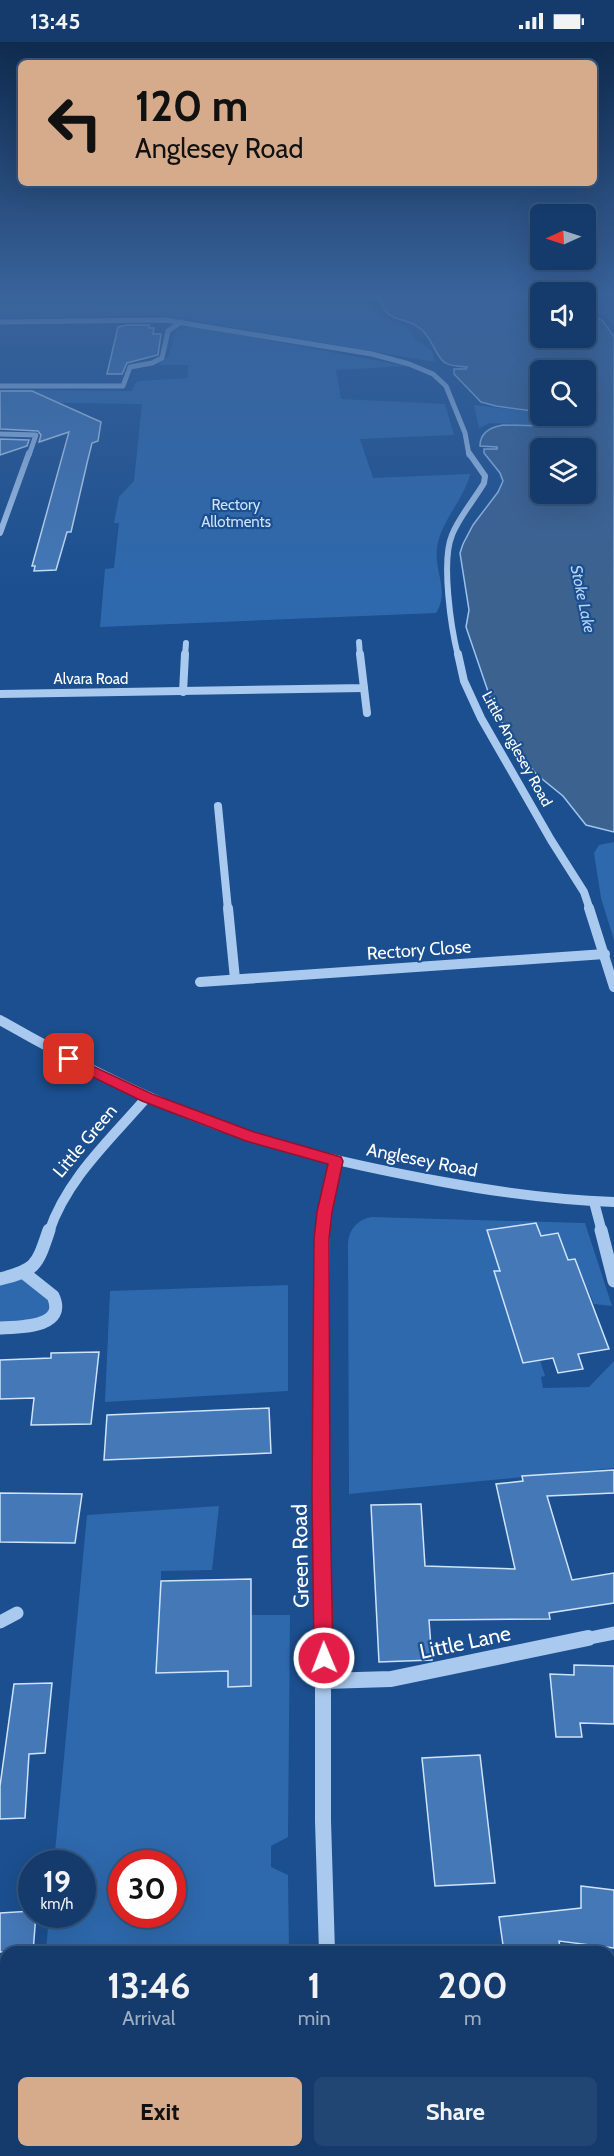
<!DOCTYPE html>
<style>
:root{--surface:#143b6b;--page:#214673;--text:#f1f3f6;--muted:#9dadc1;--line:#33557e;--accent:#d6ab8b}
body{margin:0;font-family:Cabin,sans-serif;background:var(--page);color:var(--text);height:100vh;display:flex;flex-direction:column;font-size:22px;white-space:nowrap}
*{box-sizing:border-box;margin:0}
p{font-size:20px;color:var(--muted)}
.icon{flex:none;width:33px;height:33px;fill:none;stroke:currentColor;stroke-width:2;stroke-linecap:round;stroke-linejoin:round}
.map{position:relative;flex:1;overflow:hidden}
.panel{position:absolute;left:0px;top:1904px;width:615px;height:212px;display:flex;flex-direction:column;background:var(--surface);border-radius:18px 18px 0 0;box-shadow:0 6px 24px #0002,0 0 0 2px var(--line)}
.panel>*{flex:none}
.banner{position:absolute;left:18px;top:18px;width:579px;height:126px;border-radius:9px;box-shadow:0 6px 24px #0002,0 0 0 2px var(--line);background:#d6ab8b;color:#111;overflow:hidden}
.needle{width:39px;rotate:267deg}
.fabs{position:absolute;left:530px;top:162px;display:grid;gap:12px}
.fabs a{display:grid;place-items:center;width:66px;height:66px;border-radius:9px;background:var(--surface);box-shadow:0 6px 24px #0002,0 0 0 2px var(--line);font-size:30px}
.speed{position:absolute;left:18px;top:1808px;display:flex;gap:12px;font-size:30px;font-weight:700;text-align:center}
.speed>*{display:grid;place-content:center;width:78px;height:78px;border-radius:50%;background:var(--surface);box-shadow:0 6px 24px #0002,0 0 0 2px var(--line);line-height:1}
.speed small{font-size:15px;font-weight:400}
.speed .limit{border:9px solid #d22;background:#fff;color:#111}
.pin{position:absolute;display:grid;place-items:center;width:51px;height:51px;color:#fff;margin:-26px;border-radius:12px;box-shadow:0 3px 9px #0006}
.me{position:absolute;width:66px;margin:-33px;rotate:359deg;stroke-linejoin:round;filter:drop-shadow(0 0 4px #0008)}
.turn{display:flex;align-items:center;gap:21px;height:126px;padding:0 18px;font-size:27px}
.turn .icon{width:78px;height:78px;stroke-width:2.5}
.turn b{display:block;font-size:42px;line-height:51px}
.eta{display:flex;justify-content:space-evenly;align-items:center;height:102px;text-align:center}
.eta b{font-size:36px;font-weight:700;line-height:42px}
.button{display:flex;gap:12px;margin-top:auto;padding:12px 18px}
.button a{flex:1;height:69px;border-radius:9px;background:var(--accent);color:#111;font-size:24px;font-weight:700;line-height:69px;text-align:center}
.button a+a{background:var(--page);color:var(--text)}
.status{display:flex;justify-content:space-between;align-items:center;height:42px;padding:0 30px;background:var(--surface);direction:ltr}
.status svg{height:16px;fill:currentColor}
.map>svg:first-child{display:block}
</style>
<div class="status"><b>13:45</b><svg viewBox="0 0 49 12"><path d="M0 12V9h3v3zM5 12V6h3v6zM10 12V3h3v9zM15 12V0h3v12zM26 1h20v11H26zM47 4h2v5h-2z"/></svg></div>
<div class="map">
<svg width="614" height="2114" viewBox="0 0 614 2114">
<rect width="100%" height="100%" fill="#1b4f8f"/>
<!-- green -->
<g fill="#2e69ad" fill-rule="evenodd">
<path d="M 0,254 L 356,254 L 369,261 L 383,276 L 403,283 L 412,290 L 414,296 L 432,309 L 435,320 L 163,273 L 0,276 Z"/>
<path d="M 585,254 L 614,254 L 614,285 L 608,276 L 585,265 Z"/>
<path d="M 191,284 L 406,324 L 336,328 L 341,357 L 445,362 L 454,393 L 360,397 L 373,436 L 470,432 C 464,458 440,480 437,506 C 434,530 450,549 436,571 L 100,585 L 105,527 L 114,526 L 119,481 L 114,481 L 119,455 L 134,439 L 142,362 L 0,360 L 0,348 L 132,349 L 136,340 L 140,339 L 188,336 L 188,323 L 158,323 L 168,315 L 176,289 Z"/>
<path d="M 474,363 L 540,371 L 540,374 L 581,376 L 580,384 L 529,383 L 582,386 L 585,385 L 585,376 L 573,374 L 585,374 L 592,387 L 497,405 L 571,765 L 562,754 L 536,732 L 502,683 L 488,654 L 483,631 L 466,585 L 469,568 L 460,511 L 463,502 L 473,483 L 498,450 L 503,439 L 500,431 L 484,411 L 484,407 L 497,407 L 497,405 L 480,404 L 480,400 L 491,386 L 515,382 L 490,381 L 479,386 Z"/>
<path d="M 614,800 L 614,898 L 601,856 L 594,811 L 599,803 Z"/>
<path d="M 372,1175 L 585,1181 L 612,1264 L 594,1262 L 575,1217 L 494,1230 L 523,1320 L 540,1318 L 545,1334 L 541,1335 L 543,1346 L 589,1345 L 614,1319 L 614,1426 L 349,1452 L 348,1201 C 349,1187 358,1177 372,1175 Z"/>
<path d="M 14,1235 L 31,1239 L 48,1249 L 53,1271 L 0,1286 L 0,1237 Z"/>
<path d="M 288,1243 L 288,1349 L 105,1360 L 110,1249 Z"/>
<path d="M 219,1464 L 212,1528 L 161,1529 L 161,1539 L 252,1573 L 290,1573 L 288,1795 L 271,1804 L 271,1825 L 288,1833 L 289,1909 L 46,1910 L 49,1872 L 82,1872 L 82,1821 L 54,1821 L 87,1473 ZM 122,1821 L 172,1821 L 172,1872 L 122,1872 Z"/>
</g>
<!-- water -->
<path fill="#3c6290" stroke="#9cc4f0" stroke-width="1.5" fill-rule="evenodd" d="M 364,254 L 540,254 L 540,296 L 585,296 L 585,269 L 603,279 L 614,295 L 614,790 L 586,783 L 563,754 L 536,732 L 520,711 L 494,667 L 466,585 L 469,568 L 460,511 L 463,502 L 473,483 L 498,450 L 503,439 L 500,431 L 484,411 L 484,407 L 497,407 L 497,405 L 480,404 C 480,390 491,385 503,383 L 584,385 L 585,376 L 573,374 L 585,374 L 585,328 L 540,328 L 540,370 L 496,364 L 481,360 L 454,332 L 454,327 L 466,327 L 467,325 C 459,324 451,325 444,320 C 435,312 432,297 422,288 C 403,271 389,285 379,256 ZM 540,406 L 585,406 L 585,452 L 540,452 Z"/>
<!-- building -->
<g fill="#4478b7" stroke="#cfe3fa" stroke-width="1.5">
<path d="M 127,283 L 149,283 L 149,286 L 154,286 L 153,292 L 161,292 L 158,313 L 127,321 L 122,332 L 107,332 L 118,285 Z"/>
<path d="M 0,349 L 32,349 L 101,380 L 98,399 L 92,401 L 88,417 L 71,490 L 67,490 L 56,528 L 34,529 L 35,524 L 32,524 L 69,390 L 39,400 L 41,393 L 38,389 L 0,387 Z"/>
<path d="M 0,397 L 29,398 L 27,404 L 0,413 Z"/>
<path d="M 536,1181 L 541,1194 L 558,1191 L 568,1218 L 575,1217 L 609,1307 L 578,1312 L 583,1327 L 558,1331 L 553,1316 L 523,1321 L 494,1229 L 500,1229 L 487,1188 Z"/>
<path d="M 99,1310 L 91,1382 L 31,1383 L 34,1356 L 0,1357 L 0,1318 L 51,1316 L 51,1311 Z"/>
<path d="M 269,1366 L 271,1411 L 104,1418 L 107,1373 Z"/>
<path d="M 614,1428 L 614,1451 L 547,1454 L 572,1538 L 614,1531 L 614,1561 L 549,1571 L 550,1577 L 429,1578 L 432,1618 L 379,1620 L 371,1463 L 421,1462 L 425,1524 L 515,1527 L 496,1442 L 523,1439 L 522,1434 Z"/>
<path d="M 0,1451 L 82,1452 L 75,1501 L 0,1500 Z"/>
<path d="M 251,1537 L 251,1644 L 228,1645 L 228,1629 L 156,1631 L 161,1539 Z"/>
<path d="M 574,1623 L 614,1624 L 614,1682 L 580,1681 L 582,1695 L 556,1695 L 550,1632 L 574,1633 Z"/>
<path d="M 52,1641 L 45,1711 L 29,1712 L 25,1776 L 0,1777 L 0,1744 L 14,1642 Z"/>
<path d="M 480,1713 L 495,1841 L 435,1844 L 422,1716 Z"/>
<path d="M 581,1844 L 614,1848 L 614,1906 L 559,1899 L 561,1910 L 504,1910 L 499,1875 L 581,1866 Z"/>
<path d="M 32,1869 L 32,1872 L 36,1872 L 33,1910 L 0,1910 L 0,1871 Z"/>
</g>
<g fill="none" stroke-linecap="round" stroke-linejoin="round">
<!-- minor-far5 -->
<g stroke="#a9c9ee" stroke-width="5">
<path d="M 0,280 L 165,278 L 372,312 L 409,322 L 433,332 L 446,344 L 465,391 L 469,413"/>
<path d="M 0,344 L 123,344 L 130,325 L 152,321 L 162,316 L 168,289 L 181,280"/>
<path d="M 0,392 L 36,393 L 29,413"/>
</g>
<!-- minor-far4 -->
<g stroke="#a9c9ee" stroke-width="6">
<path d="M 0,491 L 29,411"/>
<path d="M 359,600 L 360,614"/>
<path d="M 185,614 L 186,601"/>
<path d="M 458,614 C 451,586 441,519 452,493 C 459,475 474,458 484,441 L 485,434 L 469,411"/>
</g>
<!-- minor-far3 -->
<g stroke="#a9c9ee" stroke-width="8">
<path d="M 458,612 L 464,639 L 481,676 L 551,798 L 584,850 L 590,868"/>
<path d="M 364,646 L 367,671"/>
<path d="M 183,650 L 185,612"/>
<path d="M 0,652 L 364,646 L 360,612"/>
<path d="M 218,764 L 228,868"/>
</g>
<!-- minor-far2 -->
<g stroke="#a9c9ee" stroke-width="10">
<path d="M 228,866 L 235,937"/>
<path d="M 589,866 L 614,945"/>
<path d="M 200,940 L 605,912"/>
<path d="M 0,978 C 70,1018 141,1055 217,1083 C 289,1109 363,1125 438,1139 C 496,1150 554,1158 614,1160"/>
<path d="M 594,1160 L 602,1190"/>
<path d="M 49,1190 C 67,1136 111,1097 147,1055"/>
<path d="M 323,1190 L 324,1170 L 336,1119"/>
</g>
<!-- minor-far1 -->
<g stroke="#a9c9ee" stroke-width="13">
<path d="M 323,1188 L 323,1598"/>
<path d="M 601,1188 L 614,1239"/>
<path d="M 0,1237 C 37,1228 37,1223 49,1188"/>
<path d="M 0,1286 C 18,1285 68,1286 53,1254 L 24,1231"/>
<path d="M 0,1580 L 17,1571"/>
<path d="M 580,1598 L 614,1591"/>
</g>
<!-- minor -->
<g stroke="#a9c9ee" stroke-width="16">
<path d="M 323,1596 L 323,1779 L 327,1910"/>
<path d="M 324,1639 L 391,1637 L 588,1596"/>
<path d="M 609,2081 L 614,2081"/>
<path d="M 0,2106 L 6,2106"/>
</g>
</g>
<!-- sky -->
<linearGradient id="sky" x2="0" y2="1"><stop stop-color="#0f2b4f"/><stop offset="0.46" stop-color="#39639b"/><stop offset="1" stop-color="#39639b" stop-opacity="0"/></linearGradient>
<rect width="614" height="550" fill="url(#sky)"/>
<!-- route -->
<path fill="#e11d48" stroke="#92132f" stroke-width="1.5" d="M 69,1013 L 152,1052 L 254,1090 L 341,1115 L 343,1119 L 332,1170 L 329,1197 L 330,1452 L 333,1616 L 330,1623 L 324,1625 L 317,1623 L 314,1616 L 312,1452 L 314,1197 L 317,1170 L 328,1122 L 246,1099 L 142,1059 L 64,1021 L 62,1017 Z"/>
<g text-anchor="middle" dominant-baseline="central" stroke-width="4.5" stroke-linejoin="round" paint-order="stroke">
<!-- far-park labels -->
<g font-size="15" fill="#cfe3fa" stroke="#1b4f8f">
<text x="236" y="463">Rectory<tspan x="236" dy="17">Allotments</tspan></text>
</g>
<!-- far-street labels -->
<g font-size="15" fill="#fff" stroke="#1b4f8f">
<text x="91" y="637">Alvara Road</text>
<text transform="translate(517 707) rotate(61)">Little Anglesey Road</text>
</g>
<!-- far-water labels -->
<g font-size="16" font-style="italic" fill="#b5d3f5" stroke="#1b4f8f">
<text transform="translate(583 557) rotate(78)">Stoke Lake</text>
</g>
<!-- street labels -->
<g font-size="18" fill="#fff" stroke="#1b4f8f">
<text transform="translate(419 908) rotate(-4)">Rectory Close</text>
<text transform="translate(85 1099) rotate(-50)">Little Green</text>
<text transform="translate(422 1118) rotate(11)">Anglesey Road</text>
</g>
<!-- near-street labels -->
<g font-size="21" fill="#fff" stroke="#1b4f8f">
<text transform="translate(300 1514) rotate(-91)">Green Road</text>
<text transform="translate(465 1600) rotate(-12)">Little Lane</text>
</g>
</g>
</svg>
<div class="fabs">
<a><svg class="needle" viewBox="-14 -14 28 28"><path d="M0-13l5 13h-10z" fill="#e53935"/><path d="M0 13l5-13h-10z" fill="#9dadc1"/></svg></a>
<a><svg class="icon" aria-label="sound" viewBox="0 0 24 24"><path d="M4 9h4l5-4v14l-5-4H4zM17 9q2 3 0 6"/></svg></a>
<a><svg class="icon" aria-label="search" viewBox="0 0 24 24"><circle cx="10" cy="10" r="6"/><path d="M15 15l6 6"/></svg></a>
<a><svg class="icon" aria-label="layers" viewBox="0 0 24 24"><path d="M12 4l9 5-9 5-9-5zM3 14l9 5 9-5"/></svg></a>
</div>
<div class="speed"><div>19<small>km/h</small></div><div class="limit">30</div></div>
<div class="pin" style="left:69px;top:1017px;background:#d93025"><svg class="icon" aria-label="arrive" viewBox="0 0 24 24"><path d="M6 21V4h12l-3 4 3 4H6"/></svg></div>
<svg class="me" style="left:324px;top:1616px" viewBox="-20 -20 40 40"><circle r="17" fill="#e11d48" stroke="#fff" stroke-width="3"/><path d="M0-11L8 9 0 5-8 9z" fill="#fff"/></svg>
<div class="banner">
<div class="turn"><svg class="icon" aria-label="left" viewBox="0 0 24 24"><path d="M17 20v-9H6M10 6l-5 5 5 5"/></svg><div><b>120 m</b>Anglesey Road</div></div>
</div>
<section class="panel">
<div class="eta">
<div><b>13:46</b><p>Arrival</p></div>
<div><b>1</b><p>min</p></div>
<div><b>200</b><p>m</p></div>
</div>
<div class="button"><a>Exit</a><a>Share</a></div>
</section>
</div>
